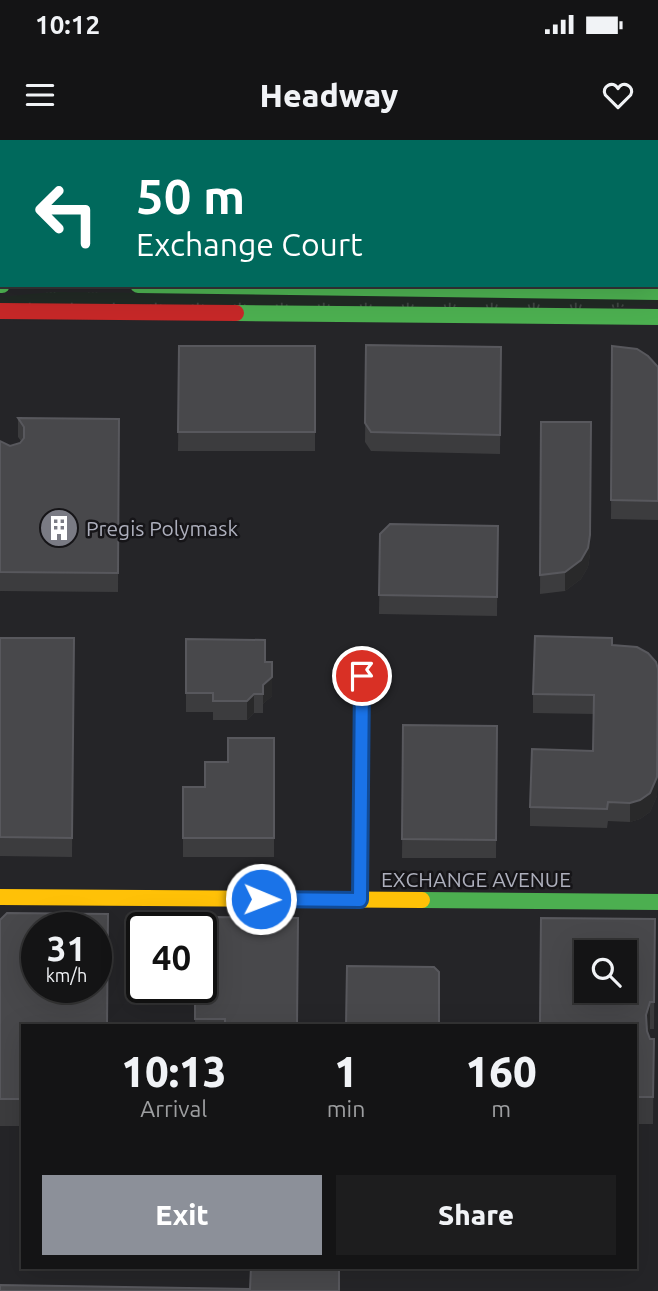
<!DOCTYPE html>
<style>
:root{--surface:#141415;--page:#1d1d1e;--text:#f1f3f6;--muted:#9d9ea0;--line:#333334;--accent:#8c9099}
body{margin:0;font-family:Ubuntu,sans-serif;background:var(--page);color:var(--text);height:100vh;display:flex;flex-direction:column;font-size:26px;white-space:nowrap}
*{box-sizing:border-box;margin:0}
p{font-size:23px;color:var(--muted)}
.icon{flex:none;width:38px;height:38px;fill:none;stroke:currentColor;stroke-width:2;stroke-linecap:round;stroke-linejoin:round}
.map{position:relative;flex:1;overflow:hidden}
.sheet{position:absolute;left:21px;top:884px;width:616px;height:245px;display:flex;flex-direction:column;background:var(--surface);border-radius:0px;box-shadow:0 7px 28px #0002,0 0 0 2px var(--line)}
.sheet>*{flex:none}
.guide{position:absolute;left:0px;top:0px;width:658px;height:147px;box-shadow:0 7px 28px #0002,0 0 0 2px var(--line);background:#00695c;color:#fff;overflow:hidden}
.buttons{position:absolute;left:574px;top:800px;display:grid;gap:14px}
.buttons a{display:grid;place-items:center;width:63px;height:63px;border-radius:0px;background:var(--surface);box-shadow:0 7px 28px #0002,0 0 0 2px var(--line);font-size:35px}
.speed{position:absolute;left:21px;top:772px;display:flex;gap:14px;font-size:35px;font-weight:700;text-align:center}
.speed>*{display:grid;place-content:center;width:91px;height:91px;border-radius:50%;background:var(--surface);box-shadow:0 7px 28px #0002,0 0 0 2px var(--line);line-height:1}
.speed small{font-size:18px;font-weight:400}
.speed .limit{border:4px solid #111;border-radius:10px;background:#fff;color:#111}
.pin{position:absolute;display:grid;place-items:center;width:60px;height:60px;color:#fff;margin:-30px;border:4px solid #fff;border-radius:50%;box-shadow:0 2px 7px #0007}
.me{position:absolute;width:77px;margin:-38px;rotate:91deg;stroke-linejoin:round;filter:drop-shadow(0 0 5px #0008)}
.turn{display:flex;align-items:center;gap:24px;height:147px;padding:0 21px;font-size:32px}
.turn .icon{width:91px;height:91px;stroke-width:2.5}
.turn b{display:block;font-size:49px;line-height:60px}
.eta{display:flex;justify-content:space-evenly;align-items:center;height:119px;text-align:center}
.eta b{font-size:42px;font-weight:800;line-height:49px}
.cta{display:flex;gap:14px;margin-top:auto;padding:14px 21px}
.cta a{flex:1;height:80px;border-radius:0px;background:var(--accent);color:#fff;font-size:28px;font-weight:800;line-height:80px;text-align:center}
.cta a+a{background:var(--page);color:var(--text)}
.status{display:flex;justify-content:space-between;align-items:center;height:49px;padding:0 35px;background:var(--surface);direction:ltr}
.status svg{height:19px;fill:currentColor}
header{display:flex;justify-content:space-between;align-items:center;height:91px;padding:0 21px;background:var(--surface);font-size:32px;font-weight:800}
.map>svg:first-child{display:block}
</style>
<div class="status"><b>10:12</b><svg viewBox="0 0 49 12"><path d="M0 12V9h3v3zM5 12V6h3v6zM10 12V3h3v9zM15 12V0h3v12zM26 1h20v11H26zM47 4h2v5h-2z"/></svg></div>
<header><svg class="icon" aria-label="menu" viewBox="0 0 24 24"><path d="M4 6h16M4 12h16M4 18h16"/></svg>Headway<svg class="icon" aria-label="heart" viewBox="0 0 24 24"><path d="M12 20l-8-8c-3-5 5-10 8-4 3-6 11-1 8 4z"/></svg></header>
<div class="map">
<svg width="658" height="1151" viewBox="0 0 658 1151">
<defs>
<pattern id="grass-tufts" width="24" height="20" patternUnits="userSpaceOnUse" patternTransform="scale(1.75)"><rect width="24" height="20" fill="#212924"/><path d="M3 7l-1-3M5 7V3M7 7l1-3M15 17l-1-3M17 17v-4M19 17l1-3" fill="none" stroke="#3f4642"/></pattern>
</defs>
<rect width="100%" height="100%" fill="#1b1b1c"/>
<!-- built -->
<path fill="#252528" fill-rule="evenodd" d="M 0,0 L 658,0 L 658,1151 L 0,1151 ZM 2,2 L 656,2 L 656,145 L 2,145 ZM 37,788 L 96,788 L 96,847 L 37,847 ZM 142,788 L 201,788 L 201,847 L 142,847 ZM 586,812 L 625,812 L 625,850 L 586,850 ZM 23,886 L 635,886 L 635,1127 L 23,1127 Z"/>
<!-- grass -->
<path fill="url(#grass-tufts)" d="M 52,152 L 658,157 L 658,163 L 601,169 L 0,164 L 0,157 Z"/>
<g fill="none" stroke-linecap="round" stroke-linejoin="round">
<!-- street -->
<path stroke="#4b4c4f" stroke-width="12" d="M 360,760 L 362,536"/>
<!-- fast -->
<g stroke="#4caf50" stroke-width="16">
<path d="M 0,145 L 2,145"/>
<path d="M 138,145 L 658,152"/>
<path d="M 236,173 L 658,177"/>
<path d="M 422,760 L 658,762"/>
</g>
<!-- slow -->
<path stroke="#ffc107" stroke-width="16" d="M 0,757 L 422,760"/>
<!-- jam -->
<path stroke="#c62828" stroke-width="16" d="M 0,171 L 236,173"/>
</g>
<!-- wall -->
<g fill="#3c3c3e">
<path d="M 32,0 L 200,0 L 200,2 L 38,2 Z"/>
<path d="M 366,205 L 501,207 L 500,314 L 371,311 L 365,302 Z"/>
<path d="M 179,206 L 315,206 L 315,311 L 178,311 Z"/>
<path d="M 612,206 L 658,227 L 658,380 L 611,379 Z"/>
<path d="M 18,278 L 119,279 L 118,452 L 0,451 L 0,301 L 10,306 L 20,303 L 21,301 L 18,297 Z"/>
<path d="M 541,282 L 590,414 L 588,427 L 581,439 L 565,451 L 540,454 Z"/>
<path d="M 498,386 L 497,476 L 379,474 L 380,394 Z"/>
<path d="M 0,498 L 74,498 L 72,717 L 0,716 Z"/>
<path d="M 186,499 L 265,522 L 272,522 L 272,556 L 263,564 L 263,573 L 254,573 L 247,580 L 213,580 L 213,572 L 186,572 Z"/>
<path d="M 612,505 L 658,618 L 657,656 L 650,672 L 640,679 L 630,682 L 608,681 L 607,688 L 530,686 L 530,667 L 593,611 L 594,574 L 533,573 L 533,554 Z"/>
<path d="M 403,585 L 497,586 L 496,718 L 402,718 Z"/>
<path d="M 274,598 L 274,717 L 183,717 L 183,647 L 205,647 L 228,622 Z"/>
<path d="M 655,779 L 654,889 L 650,889 L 648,894 L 650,899 L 654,899 L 653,984 L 635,984 L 635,886 Z"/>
<path d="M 0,780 L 23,886 L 23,986 L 0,986 Z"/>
<path d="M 195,847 L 297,886 L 195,886 Z"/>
</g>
<!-- shaded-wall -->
<g fill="#29292a">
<path d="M 591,282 L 590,414 L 588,427 L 581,439 L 565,451 L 565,432 Z"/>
<path d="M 272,537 L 272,556 L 263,564 L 263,545 Z"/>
<path d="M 254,554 L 254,573 L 247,580 L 247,561 Z"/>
<path d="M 658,599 L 657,656 L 650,672 L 640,679 L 630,682 L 630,663 Z"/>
<path d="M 650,862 L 650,889 L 646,902 L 646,875 Z"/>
</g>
<!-- building -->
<g fill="#48484b" stroke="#58585d" stroke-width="2" fill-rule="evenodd">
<path d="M 366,205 L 501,207 L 500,295 L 371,292 L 365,283 Z"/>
<path d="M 179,206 L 315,206 L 315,292 L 178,292 Z"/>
<path d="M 612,206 L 637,209 L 648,216 L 658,227 L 658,361 L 611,360 Z"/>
<path d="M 18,278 L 119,279 L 118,433 L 0,432 L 0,301 L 10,306 L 20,303 L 24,298 L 24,287 Z"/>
<path d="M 541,282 L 591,282 L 590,395 L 588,408 L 581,420 L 565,432 L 540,435 Z"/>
<path d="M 390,384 L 498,386 L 497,457 L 379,455 L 380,394 Z"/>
<path d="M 535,496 L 612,498 L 612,505 L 637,507 L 648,513 L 656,522 L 658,529 L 657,637 L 650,653 L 640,660 L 630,663 L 608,662 L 607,669 L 530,667 L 532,609 L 593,611 L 594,555 L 533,554 Z"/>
<path d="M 0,498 L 74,498 L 72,698 L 0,697 Z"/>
<path d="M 186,499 L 265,500 L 265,522 L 272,522 L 272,537 L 263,545 L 263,554 L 254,554 L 247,561 L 213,561 L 213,553 L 186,553 Z"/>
<path d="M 403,585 L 497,586 L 496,700 L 402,699 Z"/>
<path d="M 228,598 L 274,598 L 274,698 L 183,698 L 183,647 L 205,647 L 205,622 L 228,622 Z"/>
<path d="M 7,773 L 108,774 L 107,886 L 23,886 L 23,959 L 0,959 L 0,780 ZM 37,788 L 96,788 L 96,847 L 37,847 Z"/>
<path d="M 212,777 L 298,778 L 297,886 L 225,886 L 225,879 L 195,879 L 195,847 L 201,847 L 201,790 L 207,781 L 212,781 Z"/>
<path d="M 541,778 L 655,779 L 654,862 L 650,862 L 646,875 L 647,891 L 650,899 L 654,899 L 653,957 L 635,957 L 635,886 L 540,886 ZM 586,812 L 625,812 L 625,850 L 586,850 Z"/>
<path d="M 347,826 L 434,827 L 439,832 L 439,886 L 346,886 Z"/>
<path d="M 251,1127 L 339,1127 L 339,1151 L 0,1151 L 0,1145 L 250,1149 Z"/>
</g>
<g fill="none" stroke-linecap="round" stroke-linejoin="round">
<defs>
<path id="route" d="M 261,759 L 360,760 L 362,536"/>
</defs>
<!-- route casing -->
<use href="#route" stroke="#114b97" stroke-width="18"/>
<!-- route -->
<use href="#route" stroke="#1a73e8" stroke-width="12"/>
</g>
<!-- icons -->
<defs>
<symbol id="building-disc" viewBox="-11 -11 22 22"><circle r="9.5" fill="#7a7b84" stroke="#161518"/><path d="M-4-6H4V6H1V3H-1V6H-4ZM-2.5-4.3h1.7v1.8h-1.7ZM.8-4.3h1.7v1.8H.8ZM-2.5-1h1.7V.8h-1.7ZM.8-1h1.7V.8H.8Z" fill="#fff"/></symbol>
</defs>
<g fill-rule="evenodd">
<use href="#building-disc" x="37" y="366" width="44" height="44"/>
</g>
<g text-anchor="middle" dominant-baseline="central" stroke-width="5" stroke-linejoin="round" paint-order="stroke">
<!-- poi labels -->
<g font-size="21" fill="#adafbc" stroke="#161518" text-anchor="start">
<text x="86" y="388">Pregis Polymask</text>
</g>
<!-- street labels -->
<g font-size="21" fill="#adafbc" stroke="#161518">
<text x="476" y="739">EXCHANGE AVENUE</text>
</g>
</g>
</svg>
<div class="buttons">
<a><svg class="icon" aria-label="search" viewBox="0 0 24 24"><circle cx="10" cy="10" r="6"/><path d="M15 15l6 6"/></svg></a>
</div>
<div class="speed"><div>31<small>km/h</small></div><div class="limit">40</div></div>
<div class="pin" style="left:362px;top:536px;background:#d93025"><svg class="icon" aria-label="arrive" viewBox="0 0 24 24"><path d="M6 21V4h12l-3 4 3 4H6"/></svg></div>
<svg class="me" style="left:261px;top:759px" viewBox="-20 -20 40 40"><circle r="17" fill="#1a73e8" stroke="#fff" stroke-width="3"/><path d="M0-11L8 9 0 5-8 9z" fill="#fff"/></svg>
<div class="guide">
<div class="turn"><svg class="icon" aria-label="left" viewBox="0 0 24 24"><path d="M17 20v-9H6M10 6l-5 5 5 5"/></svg><div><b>50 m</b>Exchange Court</div></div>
</div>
<section class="sheet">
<div class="eta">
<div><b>10:13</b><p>Arrival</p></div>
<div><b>1</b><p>min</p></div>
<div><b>160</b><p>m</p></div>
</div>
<div class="cta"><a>Exit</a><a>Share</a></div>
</section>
</div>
